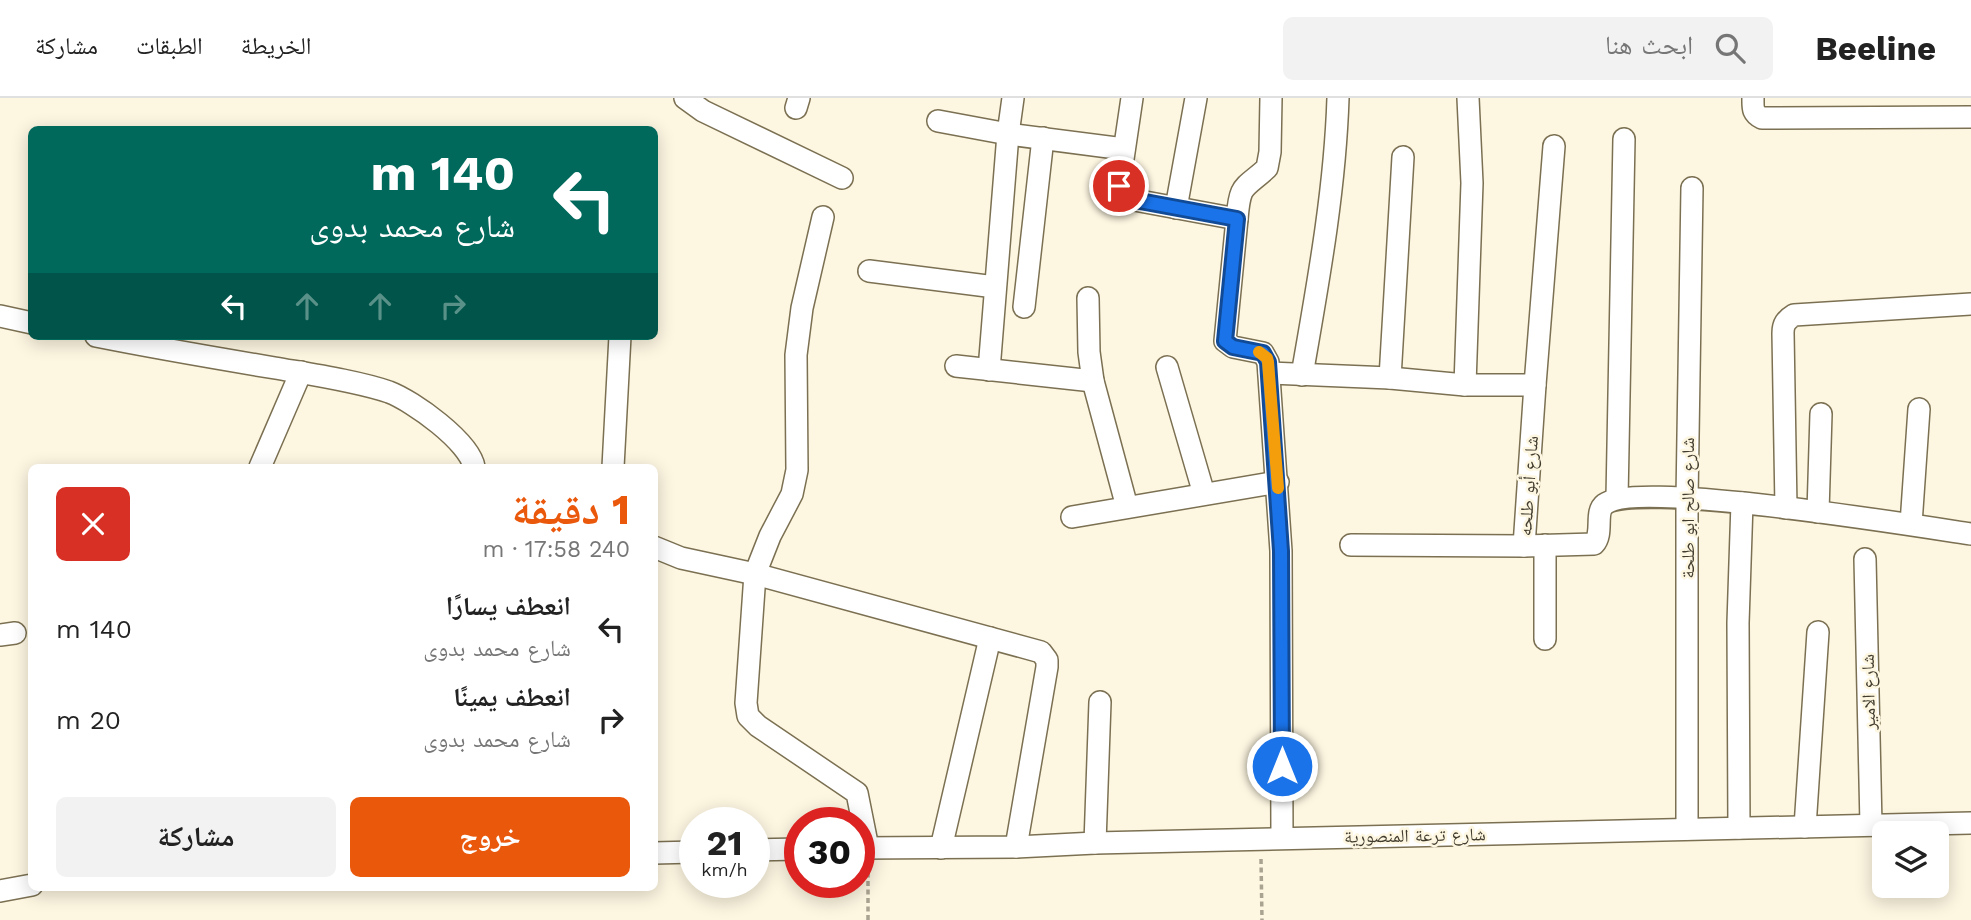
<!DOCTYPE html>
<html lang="ar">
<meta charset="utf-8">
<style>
:root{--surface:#fff;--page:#f2f2f2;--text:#222;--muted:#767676;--line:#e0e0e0;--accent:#ea580c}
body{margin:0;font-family:"Work Sans","Noto Naskh Arabic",sans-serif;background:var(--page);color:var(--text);direction:rtl;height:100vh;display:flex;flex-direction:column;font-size:26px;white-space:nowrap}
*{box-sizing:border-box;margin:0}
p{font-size:23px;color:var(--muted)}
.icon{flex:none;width:38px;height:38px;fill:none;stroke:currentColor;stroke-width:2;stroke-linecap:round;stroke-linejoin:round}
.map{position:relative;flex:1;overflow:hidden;direction:ltr}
.side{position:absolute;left:28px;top:366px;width:630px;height:427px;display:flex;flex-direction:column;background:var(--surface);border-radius:10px;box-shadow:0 4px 18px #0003;direction:rtl}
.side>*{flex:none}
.top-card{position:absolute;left:28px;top:28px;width:630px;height:214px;border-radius:10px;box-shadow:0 4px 18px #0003;direction:rtl;background:#00695c;color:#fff;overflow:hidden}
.controls{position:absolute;left:1872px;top:723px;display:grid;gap:14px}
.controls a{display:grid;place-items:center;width:77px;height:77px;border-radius:10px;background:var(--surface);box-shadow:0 4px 18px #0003;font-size:35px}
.speed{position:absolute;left:679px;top:709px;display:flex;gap:14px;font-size:35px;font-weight:700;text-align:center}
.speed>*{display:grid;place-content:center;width:91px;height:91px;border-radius:50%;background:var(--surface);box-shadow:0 4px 18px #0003;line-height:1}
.speed small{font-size:18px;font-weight:400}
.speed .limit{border:10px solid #d22;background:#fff;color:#111}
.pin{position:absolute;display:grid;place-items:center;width:60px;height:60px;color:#fff;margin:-30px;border:4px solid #fff;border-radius:50%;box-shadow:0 2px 7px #0007}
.me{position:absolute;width:77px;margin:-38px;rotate:0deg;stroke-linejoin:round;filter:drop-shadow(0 0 5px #0008)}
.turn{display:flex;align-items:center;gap:24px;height:147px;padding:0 28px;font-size:32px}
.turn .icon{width:91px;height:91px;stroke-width:2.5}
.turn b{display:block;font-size:49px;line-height:60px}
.lanes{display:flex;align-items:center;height:66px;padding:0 28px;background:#0003;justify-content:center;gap:35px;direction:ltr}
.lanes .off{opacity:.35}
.round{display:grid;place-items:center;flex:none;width:74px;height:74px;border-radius:10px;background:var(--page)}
.headline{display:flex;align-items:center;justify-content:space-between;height:119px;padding:0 28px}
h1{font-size:42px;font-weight:700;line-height:52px;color:var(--accent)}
.cta{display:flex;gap:14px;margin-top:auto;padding:14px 28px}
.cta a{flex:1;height:80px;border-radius:10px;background:var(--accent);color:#fff;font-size:28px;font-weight:700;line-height:80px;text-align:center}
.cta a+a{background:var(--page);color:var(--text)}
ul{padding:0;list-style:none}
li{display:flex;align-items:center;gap:21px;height:91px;padding:0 28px}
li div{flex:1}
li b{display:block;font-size:26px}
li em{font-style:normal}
header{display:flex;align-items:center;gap:42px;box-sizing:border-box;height:98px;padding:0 35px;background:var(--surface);border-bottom:2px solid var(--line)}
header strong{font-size:33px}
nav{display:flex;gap:38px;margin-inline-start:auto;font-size:24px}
.search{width:490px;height:63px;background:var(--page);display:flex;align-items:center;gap:18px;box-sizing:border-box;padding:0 24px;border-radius:10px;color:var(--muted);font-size:26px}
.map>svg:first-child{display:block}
</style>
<header>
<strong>Beeline</strong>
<div class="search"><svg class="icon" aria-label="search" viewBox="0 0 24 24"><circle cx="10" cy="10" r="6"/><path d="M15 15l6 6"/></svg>ابحث هنا</div>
<nav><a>الخريطة</a><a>الطبقات</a><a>مشاركة</a></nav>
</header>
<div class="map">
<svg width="1971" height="822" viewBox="0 0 1971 822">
<rect width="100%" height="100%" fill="#fdf6e1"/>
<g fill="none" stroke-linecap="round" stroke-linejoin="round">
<defs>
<g id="street">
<path d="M 685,0 L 703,13 L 842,80"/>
<path d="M 1132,0 L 1119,88 L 1123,99 L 1129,101 L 1237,121 L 1225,243 L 1233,249 L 1263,255 L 1268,264 L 1281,453 L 1282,740"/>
<path d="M 1468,0 L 1472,85 L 1465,287 L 1535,287 L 1524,448 L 1594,446 C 1604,435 1594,414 1605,406 C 1636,382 1918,428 1971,436"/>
<path d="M 1753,0 C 1753,10 1752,15 1762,20 L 1971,19"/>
<path d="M 796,10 L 799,0"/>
<path d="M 938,23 L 1008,36 L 1124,51"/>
<path d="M 1176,110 L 1196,0"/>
<path d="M 823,119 L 802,210 L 796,257 L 797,372 L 792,396 L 770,438 L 755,476 L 746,605 L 748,618 L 758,628 L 857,695 L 868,750"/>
<path d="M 1237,121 C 1240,85 1243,92 1267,70 L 1270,54 L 1271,0"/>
<path d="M 869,173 L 995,189"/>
<path d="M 1088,200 L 1089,254 L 1093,283 L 1127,409"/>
<path d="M 1024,209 L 1043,40"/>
<path d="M 0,218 L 32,225"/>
<path d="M 96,238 C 156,250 215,260 275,270 C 309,276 357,283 389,294 C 413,303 470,344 474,369"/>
<path d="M 956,268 L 1093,283"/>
<path d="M 1167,269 L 1204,396"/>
<path d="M 989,272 L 1008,36 L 1013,0"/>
<path d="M 1269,275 L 1390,280 L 1465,287"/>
<path d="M 1302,277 C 1318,185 1335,93 1338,0"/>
<path d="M 1390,280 L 1403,59"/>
<path d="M 1535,287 L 1554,48"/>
<path d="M 260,369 L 301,274"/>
<path d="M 613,369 L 620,238"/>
<path d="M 1617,400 L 1624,41"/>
<path d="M 1786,410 L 1783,235 C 1783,226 1786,222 1794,217 L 1971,206"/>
<path d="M 1818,414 L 1821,316"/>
<path d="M 1072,419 L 1278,384"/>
<path d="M 1911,426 L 1919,311"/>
<path d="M 1351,447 L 1524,448"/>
<path d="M 1545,447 L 1545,541"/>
<path d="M 654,449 L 681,460 L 755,476 L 1041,554 L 1047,562 L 1047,569 L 1016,749"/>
<path d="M 1865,461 L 1871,727"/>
<path d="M 0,537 L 15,535"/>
<path d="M 1805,729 L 1818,534"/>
<path d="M 1739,730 L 1738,525 L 1742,405"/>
<path d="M 1687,731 L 1687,400 L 1692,90"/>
<path d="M 1095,745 L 1100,604"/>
<path d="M 859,750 L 1016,749 L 1095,745 L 1971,725"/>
<path d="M 941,750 L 990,540"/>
<path d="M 754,752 L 800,751"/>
<path d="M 654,755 L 695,754"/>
<path d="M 0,793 L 32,787"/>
</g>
</defs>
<!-- street casing -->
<use href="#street" stroke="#7b7052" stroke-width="24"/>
<!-- path -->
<g stroke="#a9a391" stroke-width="3.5" stroke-dasharray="5 3.5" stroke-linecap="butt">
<path d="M 1261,761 L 1262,822"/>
<path d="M 868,822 L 868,769"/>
</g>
<!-- street -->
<use href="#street" stroke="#fff" stroke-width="21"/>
</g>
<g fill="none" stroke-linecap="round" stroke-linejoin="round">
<defs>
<path id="route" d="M 1119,88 L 1124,99 L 1129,101 L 1237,121 L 1225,243 L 1233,249 L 1263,255 L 1268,264 L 1281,453 L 1282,668"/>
</defs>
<!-- route casing -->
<use href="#route" stroke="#114b97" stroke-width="18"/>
<!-- route -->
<use href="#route" stroke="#1a73e8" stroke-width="12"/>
<!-- slow -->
<path stroke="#f59e0b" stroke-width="12" d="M 1259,254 L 1267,260 L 1268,264 L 1278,390"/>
</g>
<g text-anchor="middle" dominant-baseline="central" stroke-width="5" stroke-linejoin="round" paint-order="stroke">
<!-- street labels -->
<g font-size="18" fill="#413c2e" stroke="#fdf6e1">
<text transform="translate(1528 388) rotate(-86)">شارع أبو طلحه</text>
<text transform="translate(1687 410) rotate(-90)">شارع صالح ابو طلحة</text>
<text transform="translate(1868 594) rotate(-91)">شارع الامير</text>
<text transform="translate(1415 737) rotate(-1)">شارع ترعة المنصورية</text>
</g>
</g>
</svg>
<div class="controls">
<a><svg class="icon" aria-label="layers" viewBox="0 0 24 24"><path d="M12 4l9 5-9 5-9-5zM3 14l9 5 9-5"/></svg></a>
</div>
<div class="speed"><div>21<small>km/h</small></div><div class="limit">30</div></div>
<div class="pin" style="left:1119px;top:88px;background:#d93025"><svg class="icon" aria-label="arrive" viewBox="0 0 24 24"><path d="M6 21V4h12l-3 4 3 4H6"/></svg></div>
<svg class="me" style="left:1282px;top:668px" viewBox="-20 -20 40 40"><circle r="17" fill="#1a73e8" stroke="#fff" stroke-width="3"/><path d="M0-11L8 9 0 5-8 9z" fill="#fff"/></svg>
<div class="top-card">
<div class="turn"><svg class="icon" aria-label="left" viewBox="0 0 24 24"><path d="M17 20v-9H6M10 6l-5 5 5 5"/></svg><div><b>140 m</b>شارع محمد بدوى</div></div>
<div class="lanes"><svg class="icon" aria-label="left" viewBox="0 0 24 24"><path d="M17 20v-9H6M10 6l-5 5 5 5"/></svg><svg class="icon off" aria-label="ahead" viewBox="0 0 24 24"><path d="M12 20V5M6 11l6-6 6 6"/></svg><svg class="icon off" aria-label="ahead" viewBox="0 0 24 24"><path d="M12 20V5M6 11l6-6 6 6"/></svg><svg class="icon off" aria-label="right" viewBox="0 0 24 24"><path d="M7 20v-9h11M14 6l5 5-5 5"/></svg></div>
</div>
<section class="side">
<div class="headline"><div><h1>1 دقيقة</h1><p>240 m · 17:58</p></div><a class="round" style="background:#d93025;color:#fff"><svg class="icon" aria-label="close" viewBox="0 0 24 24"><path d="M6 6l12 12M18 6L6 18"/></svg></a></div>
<ul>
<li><svg class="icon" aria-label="left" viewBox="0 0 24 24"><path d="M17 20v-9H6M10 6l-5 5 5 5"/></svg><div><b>انعطف يسارًا</b><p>شارع محمد بدوى</p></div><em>140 m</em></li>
<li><svg class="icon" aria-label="right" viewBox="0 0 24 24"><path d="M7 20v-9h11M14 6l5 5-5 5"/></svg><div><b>انعطف يمينًا</b><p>شارع محمد بدوى</p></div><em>20 m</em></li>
</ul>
<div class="cta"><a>خروج</a><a>مشاركة</a></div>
</section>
</div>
